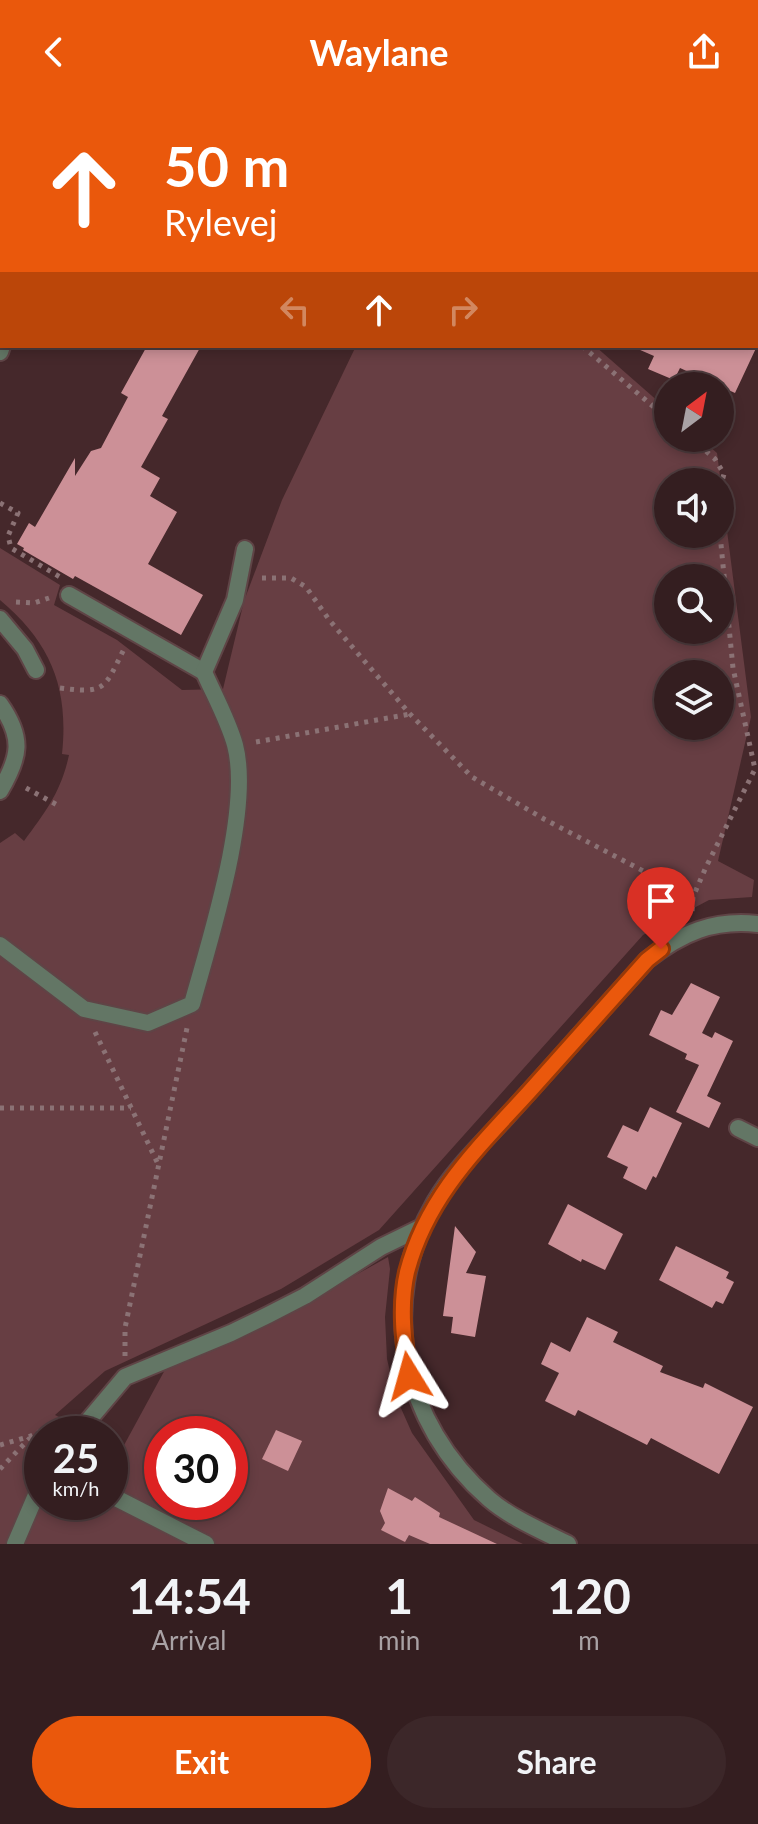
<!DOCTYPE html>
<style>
:root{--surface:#341e20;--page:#3c2729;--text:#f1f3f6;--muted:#a9a2a5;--line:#4e3c3e;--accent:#ea580c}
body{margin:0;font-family:Lato,sans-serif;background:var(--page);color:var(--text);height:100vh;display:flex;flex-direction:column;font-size:30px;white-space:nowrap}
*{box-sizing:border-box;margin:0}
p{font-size:26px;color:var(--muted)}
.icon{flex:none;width:44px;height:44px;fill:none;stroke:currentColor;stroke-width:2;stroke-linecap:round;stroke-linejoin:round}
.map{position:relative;height:1440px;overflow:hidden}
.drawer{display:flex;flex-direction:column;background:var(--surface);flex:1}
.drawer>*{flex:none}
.banner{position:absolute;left:0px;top:0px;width:758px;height:244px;box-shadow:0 4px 12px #0003,0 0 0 2px var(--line);background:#ea580c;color:#fff;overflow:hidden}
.needle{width:52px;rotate:32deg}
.buttons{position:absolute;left:654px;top:268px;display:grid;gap:16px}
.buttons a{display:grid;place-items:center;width:80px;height:80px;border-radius:50%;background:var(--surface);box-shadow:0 4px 12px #0003,0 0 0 2px var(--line);font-size:40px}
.speed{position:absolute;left:24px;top:1312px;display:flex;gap:16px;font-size:40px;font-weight:700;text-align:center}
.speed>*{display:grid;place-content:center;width:104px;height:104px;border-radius:50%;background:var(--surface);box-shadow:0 4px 12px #0003,0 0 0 2px var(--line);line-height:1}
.speed small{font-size:20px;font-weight:400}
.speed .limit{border:12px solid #d22;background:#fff;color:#111}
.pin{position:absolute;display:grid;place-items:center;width:68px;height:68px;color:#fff;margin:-82px -34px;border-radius:50% 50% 50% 0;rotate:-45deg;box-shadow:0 0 8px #0007}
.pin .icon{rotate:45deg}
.me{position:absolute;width:88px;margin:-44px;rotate:352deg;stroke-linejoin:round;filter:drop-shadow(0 0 6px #0008)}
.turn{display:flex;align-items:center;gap:28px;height:168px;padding:0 32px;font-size:36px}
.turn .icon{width:104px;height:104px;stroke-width:2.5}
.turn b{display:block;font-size:56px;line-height:68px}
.lanes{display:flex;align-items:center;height:76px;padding:0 32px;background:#0003;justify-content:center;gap:40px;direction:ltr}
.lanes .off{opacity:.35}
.eta{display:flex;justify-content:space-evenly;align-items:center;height:136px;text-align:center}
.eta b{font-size:48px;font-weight:700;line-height:56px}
.action{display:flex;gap:16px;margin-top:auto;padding:16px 32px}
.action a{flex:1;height:92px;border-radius:48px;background:var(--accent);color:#fff;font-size:32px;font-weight:700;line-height:92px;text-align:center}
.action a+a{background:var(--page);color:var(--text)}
header{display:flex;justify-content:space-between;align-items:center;height:104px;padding:0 32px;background:var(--accent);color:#fff;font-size:36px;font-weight:700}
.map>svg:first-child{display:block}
</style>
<header><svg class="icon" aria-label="back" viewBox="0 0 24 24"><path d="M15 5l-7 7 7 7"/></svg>Waylane<svg class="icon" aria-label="share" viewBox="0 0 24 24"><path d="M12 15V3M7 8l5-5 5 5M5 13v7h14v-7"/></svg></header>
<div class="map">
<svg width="758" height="1440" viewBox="0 0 758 1440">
<rect width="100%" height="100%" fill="#45282b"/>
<!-- green -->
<g fill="#673e43" fill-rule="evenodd">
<path d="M 396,0 L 663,0 L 396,2 Z"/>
<path d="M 356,242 L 595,242 L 668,306 L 668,334 L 700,334 L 717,349 L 751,613 L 718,757 L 754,776 L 752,793 L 709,796 L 643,831 L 379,1126 L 281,1185 L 105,1267 L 55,1311 L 94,1330 L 42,1330 L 42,1398 L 110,1398 L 110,1338 L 123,1343 L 167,1262 L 289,1208 L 388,1153 L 390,1165 L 385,1213 L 387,1255 L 396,1293 L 412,1329 L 474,1416 L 523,1440 L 0,1440 L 0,739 L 15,729 L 24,737 C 46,707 61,688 69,651 L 62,650 C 69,584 51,539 0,496 L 0,444 L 60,481 L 54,501 L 117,536 L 182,586 L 223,585 L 244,497 L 282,396 ZM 668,378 L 720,378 L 720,430 L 668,430 ZM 668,474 L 720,474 L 720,526 L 668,526 ZM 668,570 L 720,570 L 720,622 L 668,622 ZM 162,1330 L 230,1330 L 230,1398 L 162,1398 Z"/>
</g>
<!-- building -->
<g fill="#cc9097">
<path d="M 147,242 L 201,242 L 162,312 L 168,315 L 141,363 L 160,374 L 150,392 L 177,408 L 148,460 L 203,491 L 181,531 L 75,472 L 73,475 L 23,446 L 24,444 L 17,440 L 29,419 L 35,423 L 75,354 L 75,372 L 91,347 L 101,344 L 128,293 L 121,289 Z"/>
<path d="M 631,242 L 757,242 L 735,289 L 680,264 L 674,276 L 648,265 L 654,252 Z"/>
<path d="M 691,879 L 720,893 L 702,929 L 712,934 L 715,928 L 733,937 L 707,992 L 721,999 L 709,1024 L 676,1008 L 699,961 L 685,955 L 687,950 L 649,931 L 661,906 L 672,911 Z"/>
<path d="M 650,1003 L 682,1019 L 656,1074 L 653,1072 L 646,1086 L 623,1074 L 628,1063 L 607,1053 L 623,1021 L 638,1028 Z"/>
<path d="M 568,1100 L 623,1130 L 605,1166 L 582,1155 L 581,1158 L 548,1140 Z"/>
<path d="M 455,1122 L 476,1148 L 466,1169 L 486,1172 L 475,1233 L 451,1229 L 453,1213 L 443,1212 Z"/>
<path d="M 676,1142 L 729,1168 L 726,1174 L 734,1178 L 723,1200 L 716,1197 L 712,1204 L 659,1176 Z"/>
<path d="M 587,1213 L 618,1228 L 613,1238 L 663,1262 L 660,1268 L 703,1284 L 705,1279 L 753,1303 L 719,1370 L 651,1334 L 647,1341 L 578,1306 L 575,1312 L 545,1297 L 559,1269 L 541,1260 L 551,1238 L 570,1248 Z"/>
<path d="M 276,1326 L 302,1337 L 288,1367 L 262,1355 Z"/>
<path d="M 388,1384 L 412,1397 L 415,1393 L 440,1409 L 439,1413 L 497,1440 L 430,1440 L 409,1431 L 405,1438 L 381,1426 L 385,1419 L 380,1407 Z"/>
</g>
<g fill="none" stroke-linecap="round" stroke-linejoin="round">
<defs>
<g id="service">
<path d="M 69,491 L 204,568"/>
<path d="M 0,515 L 25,545 L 36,566"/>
<path d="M 0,600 C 24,634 20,653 0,687"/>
<path d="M 0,841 L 84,905 L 148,919 L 192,900 C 210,835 252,705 235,641 C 228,616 214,591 204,568 L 235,496 L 245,445"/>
<path d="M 77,1330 L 125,1273 L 231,1229 L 268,1211 L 305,1192 L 381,1143 L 422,1123"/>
<path d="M 110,1391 L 206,1440"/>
<path d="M 15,1440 L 42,1377"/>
</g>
<g id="minor">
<path d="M 756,208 L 758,209"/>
<path d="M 738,1024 L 758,1034"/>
<path d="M 568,1440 C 542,1427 511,1414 489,1395 C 402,1319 376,1200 435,1098 C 454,1065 484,1038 509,1010 C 555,958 601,907 647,856 C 682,829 713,815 758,820"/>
</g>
<g id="tertiary">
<path d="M 106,2 L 107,0"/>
<path d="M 0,248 L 2,242"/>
</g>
</defs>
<!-- service casing -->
<use href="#service" stroke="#5f4446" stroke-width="20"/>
<!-- minor casing -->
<use href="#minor" stroke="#5f4446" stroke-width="20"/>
<!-- tertiary casing -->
<use href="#tertiary" stroke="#5f4446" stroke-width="20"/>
<!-- path -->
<g stroke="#8b7275" stroke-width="5" stroke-dasharray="4 6" stroke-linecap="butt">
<path d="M 687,0 L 691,2"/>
<path d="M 51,2 L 52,0"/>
<path d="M 671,2 L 674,0"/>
<path d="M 756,27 L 758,27"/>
<path d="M 0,97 L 2,93"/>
<path d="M 582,242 L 668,315"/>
<path d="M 691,334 L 715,355 L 724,370 L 720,384"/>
<path d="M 0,399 L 18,409 L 8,432 L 11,444 L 60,473"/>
<path d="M 262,474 L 291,474 L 306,483 L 330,517 L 410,610 L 472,673 L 544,715 L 693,793"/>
<path d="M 16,498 L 34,499 L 49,494"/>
<path d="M 60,584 C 106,590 104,585 124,545"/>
<path d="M 256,638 L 410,610"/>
<path d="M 26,684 L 61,703"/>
<path d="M 692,807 L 693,793 L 706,763 L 755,665 L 733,564 L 720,430"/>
<path d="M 95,928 L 158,1060"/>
<path d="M 0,1004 L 131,1004"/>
<path d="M 125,1252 L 125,1224 L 187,924"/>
<path d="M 0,1341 L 31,1332 L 58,1318"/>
<path d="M 0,1365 L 30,1334"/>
</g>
<!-- service -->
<use href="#service" stroke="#637665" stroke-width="16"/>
<!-- minor -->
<use href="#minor" stroke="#637665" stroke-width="16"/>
<!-- tertiary -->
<use href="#tertiary" stroke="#637665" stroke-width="16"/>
</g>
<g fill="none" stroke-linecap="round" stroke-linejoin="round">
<defs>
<path id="route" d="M 409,1272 C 404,1238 399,1203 407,1168 C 427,1092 477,1045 529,988 C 568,944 608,900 647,856 L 661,845"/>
</defs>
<!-- route casing -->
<use href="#route" stroke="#983908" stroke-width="20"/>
<!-- route -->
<use href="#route" stroke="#ea580c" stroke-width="14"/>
</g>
</svg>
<div class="buttons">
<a><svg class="needle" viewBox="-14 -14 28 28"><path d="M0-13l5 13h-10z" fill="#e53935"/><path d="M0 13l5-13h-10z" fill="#a9a2a5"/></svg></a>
<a><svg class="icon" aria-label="sound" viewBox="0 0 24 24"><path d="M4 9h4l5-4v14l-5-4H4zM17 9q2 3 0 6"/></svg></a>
<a><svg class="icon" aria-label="search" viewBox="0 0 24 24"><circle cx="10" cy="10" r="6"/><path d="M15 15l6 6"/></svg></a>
<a><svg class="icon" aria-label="layers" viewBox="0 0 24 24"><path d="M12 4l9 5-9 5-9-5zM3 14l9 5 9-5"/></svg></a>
</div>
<div class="speed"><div>25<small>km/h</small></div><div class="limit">30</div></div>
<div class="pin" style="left:661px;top:845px;background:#d93025"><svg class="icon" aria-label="arrive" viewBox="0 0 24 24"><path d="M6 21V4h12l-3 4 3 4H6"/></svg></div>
<svg class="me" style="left:409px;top:1272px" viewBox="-20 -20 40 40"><path d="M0-17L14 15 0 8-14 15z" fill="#ea580c" stroke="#fff" stroke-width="4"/></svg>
<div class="banner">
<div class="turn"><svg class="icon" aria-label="ahead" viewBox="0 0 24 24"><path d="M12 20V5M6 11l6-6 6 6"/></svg><div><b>50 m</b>Rylevej</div></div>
<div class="lanes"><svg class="icon off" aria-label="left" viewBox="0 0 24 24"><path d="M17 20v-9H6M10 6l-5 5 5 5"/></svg><svg class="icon" aria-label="ahead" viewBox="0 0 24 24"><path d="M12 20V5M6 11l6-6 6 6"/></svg><svg class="icon off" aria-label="right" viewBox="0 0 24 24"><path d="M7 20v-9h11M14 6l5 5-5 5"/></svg></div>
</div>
</div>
<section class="drawer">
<div class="eta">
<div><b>14:54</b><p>Arrival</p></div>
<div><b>1</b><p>min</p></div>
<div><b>120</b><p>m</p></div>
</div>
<div class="action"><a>Exit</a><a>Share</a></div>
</section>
